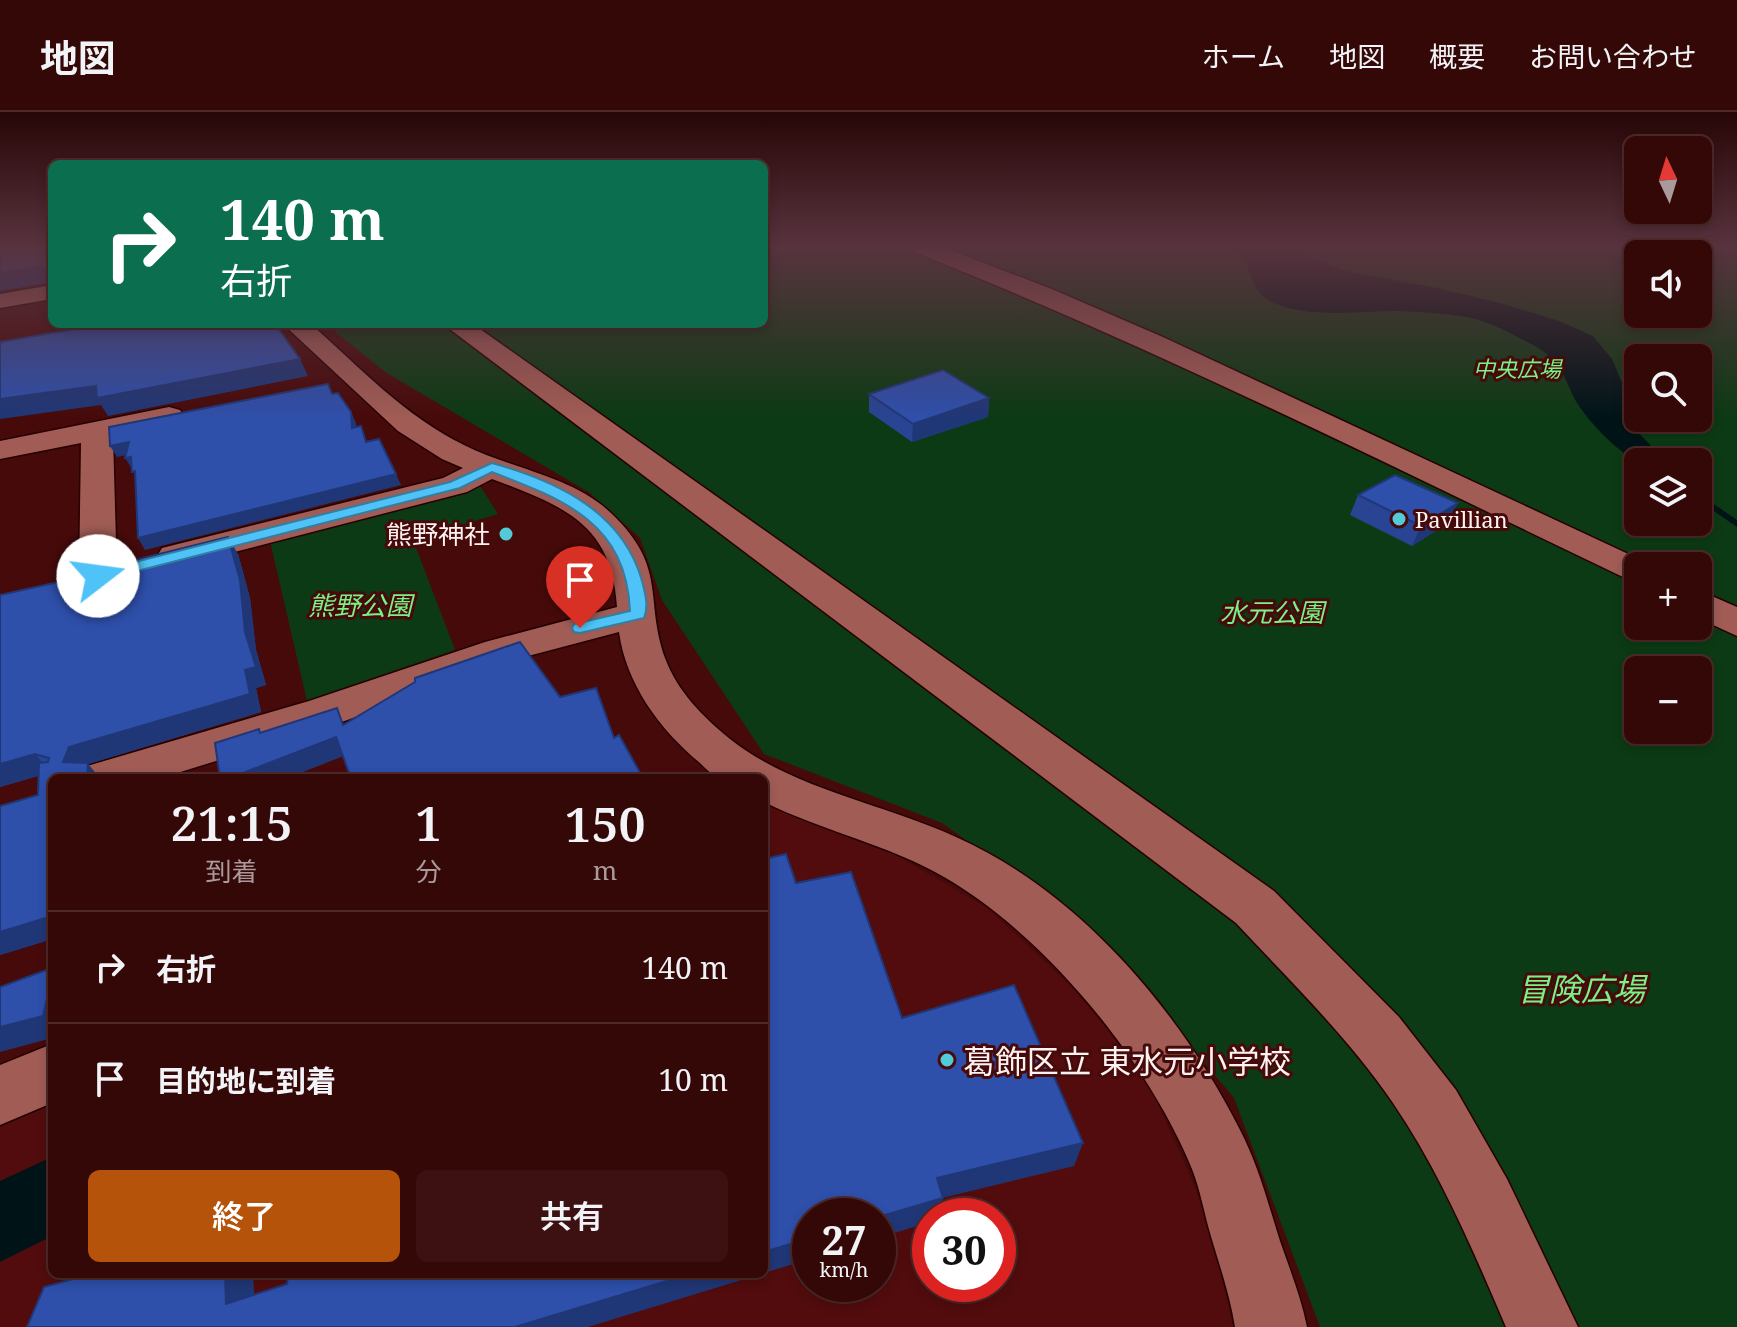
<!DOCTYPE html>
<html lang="ja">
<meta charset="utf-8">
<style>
:root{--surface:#350808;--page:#3d1112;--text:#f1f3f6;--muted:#aa9a9c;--line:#4f2929;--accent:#b45309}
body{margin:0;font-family:"Noto Serif","Noto Sans JP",serif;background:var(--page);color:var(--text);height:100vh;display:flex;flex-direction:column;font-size:30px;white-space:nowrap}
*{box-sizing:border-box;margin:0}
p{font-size:26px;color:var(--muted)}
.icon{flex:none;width:44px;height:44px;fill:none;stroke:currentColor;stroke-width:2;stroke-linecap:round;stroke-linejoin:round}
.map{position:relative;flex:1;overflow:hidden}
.side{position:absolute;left:48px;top:662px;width:720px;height:504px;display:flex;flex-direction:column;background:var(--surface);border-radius:12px;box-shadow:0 4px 12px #0003,0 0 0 2px var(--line)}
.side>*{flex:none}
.top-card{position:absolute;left:48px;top:48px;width:720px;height:168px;border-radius:12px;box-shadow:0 4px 12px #0003,0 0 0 2px var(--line);background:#0b6e4f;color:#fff;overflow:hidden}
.needle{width:52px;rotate:356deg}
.controls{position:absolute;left:1624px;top:24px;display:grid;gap:16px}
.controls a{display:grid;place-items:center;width:88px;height:88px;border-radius:12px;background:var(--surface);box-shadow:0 4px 12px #0003,0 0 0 2px var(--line);font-size:40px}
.speed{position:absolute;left:792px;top:1086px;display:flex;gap:16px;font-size:40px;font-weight:700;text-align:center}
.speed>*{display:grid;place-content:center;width:104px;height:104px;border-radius:50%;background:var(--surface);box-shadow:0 4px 12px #0003,0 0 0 2px var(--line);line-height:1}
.speed small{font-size:20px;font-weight:400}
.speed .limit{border:12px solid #d22;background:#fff;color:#111}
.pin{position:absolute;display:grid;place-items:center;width:68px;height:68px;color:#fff;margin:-82px -34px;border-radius:50% 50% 50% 0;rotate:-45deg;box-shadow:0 0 8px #0007}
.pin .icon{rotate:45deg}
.me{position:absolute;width:88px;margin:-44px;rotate:75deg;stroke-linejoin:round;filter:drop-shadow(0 0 6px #0008)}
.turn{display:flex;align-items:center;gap:28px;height:168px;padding:0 40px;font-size:36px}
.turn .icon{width:104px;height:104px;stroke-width:2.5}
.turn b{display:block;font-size:56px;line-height:68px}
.eta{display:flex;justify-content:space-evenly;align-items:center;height:136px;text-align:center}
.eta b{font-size:48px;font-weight:600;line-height:56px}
.cta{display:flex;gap:16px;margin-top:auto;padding:16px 40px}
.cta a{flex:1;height:92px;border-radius:12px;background:var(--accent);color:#fff;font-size:32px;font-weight:600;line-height:92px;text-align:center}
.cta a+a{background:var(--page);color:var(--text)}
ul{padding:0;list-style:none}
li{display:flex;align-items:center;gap:24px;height:112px;padding:0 40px;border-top:2px solid var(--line)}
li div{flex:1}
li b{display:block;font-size:30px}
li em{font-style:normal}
header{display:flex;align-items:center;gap:48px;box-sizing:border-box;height:112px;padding:0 40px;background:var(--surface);border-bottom:2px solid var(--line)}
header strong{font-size:38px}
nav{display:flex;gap:44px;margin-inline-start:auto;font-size:28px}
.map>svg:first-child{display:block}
</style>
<header>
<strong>地図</strong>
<nav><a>ホーム</a><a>地図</a><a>概要</a><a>お問い合わせ</a></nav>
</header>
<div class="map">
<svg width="1737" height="1215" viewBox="0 0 1737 1215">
<rect width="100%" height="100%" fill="#470a0a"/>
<!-- built -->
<path fill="#520c0d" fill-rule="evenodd" d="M 764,691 L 882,735 L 987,796 L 1069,872 L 1107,917 L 1154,983 L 1194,1073 L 1218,1147 L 1233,1215 L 0,1215 L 0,1001 L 52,979 L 52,1162 L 764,1162 ZM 810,1104 L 878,1104 L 878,1172 L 810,1172 ZM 930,1104 L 998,1104 L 998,1172 L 930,1172 Z"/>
<!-- green -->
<g fill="#0c3a14" fill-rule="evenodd">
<path d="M 764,136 L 1737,136 L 1737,1215 L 1320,1215 L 1234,986 L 1095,820 L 942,711 L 764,642 L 662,488 L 640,426 L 590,381 L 385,260 L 326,212 L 764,212 ZM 1638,142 L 1698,142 L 1698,202 L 1638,202 ZM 1638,246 L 1698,246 L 1698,306 L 1638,306 ZM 1638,350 L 1698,350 L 1698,410 L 1638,410 ZM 1638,454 L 1698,454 L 1698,514 L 1638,514 ZM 1638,558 L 1698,558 L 1698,618 L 1638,618 Z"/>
<path d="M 480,374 L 498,402 L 413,428 L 455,538 L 307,589 L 270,429 Z"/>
</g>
<!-- water -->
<g fill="#001417">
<path d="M 1237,136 L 1298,136 L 1315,148 L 1349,160 L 1437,176 L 1500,191 L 1559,209 L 1593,224 L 1612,247 L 1623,273 L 1622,304 L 1667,350 C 1659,350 1650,352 1642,350 C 1620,345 1583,304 1573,284 C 1564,262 1556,245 1533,233 C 1510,221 1486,207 1460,204 C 1440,201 1419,200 1399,199 C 1361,199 1300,208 1267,187 C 1248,175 1252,151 1237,136 Z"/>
<path d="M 52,1045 L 52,1124 L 0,1150 L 0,1069 Z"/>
</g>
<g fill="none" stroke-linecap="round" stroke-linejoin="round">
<!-- stream -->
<path fill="#001417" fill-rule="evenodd" d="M 1698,381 L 1737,408 L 1737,415 L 1698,388 Z"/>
<defs>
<g id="minor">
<path d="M 914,136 L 945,136 L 1054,178 L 1165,226 L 1654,454 L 1638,454 L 1638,469 L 1625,466 C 1391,354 1158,237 917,141 Z"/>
<path d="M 52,173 L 52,187 L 0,196 L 0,182 Z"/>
<path d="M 283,212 L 311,212 C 359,255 406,305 464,333 C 511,357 573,364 612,402 C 668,456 644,486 665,546 C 677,579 703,605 730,627 C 795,678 882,691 956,725 C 1079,780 1179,898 1239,1016 C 1258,1052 1268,1091 1280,1129 C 1290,1158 1301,1185 1307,1215 L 1235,1215 C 1230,1183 1219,1152 1210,1121 C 1204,1100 1200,1077 1192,1057 C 1148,949 1045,823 944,765 C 887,732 822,719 764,690 L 764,666 C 751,666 732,670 720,666 C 713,664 705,656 700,651 C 660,618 626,572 619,520 L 513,548 L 339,611 L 161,666 L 81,666 L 87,654 L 309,589 L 485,530 L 617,495 C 612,411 563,394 492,367 L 467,380 L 188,452 L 175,455 L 162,452 L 157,444 L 162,436 L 443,366 L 463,356 L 442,347 L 398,319 Z"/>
<path d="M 443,212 L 473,212 L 1274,779 L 1399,905 L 1456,978 L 1507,1067 L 1578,1215 L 1506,1215 C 1473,1138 1440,1060 1393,991 C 1348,925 1290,869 1236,811 Z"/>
<path d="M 169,295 L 180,298 L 184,304 L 180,310 L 113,325 L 117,464 L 111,472 L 98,475 L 85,472 L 79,464 L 81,331 L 0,347 L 0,329 Z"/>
<path d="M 1698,478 L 1737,495 L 1737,524 L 1698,506 Z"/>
<path d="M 52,932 L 52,991 L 0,1013 L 0,953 Z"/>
</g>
</defs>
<!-- minor casing -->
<use href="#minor" stroke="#250000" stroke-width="3"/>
<!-- minor -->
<use href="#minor" fill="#a05c55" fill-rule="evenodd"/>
</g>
<!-- wall -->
<g fill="#284492">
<path d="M 869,282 L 989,286 L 988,305 L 912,330 L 869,300 Z"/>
<path d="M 1358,383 L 1448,411 L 1412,434 L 1350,403 Z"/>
<path d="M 238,442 L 250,486 L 256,538 L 266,573 L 256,576 L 261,600 L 88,652 L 52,666 L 52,827 L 0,843 L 38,683 L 38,664 L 0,675 L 0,483 Z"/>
</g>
<!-- shaded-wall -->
<g fill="#203777">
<path d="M 42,154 L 52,160 L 52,172 L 51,170 L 0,179 L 0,161 Z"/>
<path d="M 300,247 L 308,264 L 108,304 L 101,293 L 0,307 L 0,287 Z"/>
<path d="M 989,286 L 988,305 L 912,330 L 913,312 Z"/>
<path d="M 351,300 L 356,311 L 357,327 L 352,316 Z"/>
<path d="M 129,330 L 135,341 L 117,345 L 110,334 Z"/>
<path d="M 131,345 L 132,357 L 125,346 Z"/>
<path d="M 396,362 L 401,373 L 145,438 L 138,426 Z"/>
<path d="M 1458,391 L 1448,411 L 1412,434 L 1421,414 Z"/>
<path d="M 228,425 L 238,442 L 250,486 L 256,538 L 266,573 L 256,576 L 261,600 L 88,652 L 100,666 L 87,666 L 63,650 L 69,635 L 245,558 L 245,520 Z"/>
<path d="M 336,625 L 346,643 L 288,666 L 230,666 Z"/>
<path d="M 35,642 L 51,660 L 0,675 L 0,652 Z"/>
<path d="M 52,804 L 52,827 L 0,843 L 0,820 Z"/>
<path d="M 52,865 L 52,926 L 0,940 L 0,915 Z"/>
<path d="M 1083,1031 L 1074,1054 L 934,1088 L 937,1066 Z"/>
<path d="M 943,1086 L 940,1104 L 930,1104 L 930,1110 L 878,1126 L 878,1105 Z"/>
<path d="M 810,1126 L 810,1147 L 764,1161 L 764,1140 Z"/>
<path d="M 225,1162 L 253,1162 L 256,1210 L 226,1192 Z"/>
<path d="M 690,1162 L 761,1162 L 588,1215 L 515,1215 Z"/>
</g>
<!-- building -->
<g fill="#2e4faa" stroke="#203777" stroke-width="2">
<path d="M 0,136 L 52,136 L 52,160 L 46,161 L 42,154 L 0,161 Z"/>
<path d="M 104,212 L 275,212 L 300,247 L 97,286 L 96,274 L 0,287 L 0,230 Z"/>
<path d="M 943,258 L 989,286 L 913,312 L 869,282 Z"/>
<path d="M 328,272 L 332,282 L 338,281 L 351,300 L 352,316 L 361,314 L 366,330 L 379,327 L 396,362 L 138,426 L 135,359 L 132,360 L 131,345 L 125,346 L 129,330 L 110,334 L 109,315 Z"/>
<path d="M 1395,363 L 1458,391 L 1421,414 L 1358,383 Z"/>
<path d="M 228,425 L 240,468 L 245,520 L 256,555 L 245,558 L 250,582 L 69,635 L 63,650 L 88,651 L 87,666 L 52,666 L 52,804 L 0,820 L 0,694 L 38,683 L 39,651 L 48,650 L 49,646 L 35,642 L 0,652 L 0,483 L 135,453 L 135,448 Z"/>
<path d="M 520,530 L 560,585 L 596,576 L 614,626 L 619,623 L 643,666 L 588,666 L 587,664 L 582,666 L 518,666 L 516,662 L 504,666 L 351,666 L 336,625 L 230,666 L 220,666 L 215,631 L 259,617 L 260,621 L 337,596 L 343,613 L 415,570 L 415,566 Z"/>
<path d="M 786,742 L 796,771 L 851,760 L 902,906 L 1014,873 L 1083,1031 L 937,1066 L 943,1086 L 878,1105 L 878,1104 L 810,1104 L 810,1126 L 764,1140 L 764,747 Z"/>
<path d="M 52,856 L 52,865 L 43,904 L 0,915 L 0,875 Z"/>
<path d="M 91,1162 L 225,1162 L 226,1192 L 287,1172 L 288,1162 L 690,1162 L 515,1215 L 27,1215 L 44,1175 Z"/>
</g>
<!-- sky -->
<linearGradient id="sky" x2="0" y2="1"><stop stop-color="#270606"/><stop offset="0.44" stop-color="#58333e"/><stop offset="1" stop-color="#58333e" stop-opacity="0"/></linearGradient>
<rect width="1737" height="306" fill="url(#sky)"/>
<!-- route -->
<path fill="#4fc3f7" stroke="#337fa1" stroke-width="2" d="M 492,351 C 557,369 623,400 642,469 C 645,481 649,494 644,506 L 580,521 L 574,520 L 572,516 L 574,512 L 630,499 C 626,411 565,388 492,360 L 460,376 L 98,469 L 90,464 L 92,461 L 450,370 Z"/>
<!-- markers -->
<g fill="#52cbd9" stroke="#470a0a" stroke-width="3">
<circle cx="1399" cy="407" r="8"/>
<circle cx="506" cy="422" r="8"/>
<circle cx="947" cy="948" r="8"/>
</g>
<g text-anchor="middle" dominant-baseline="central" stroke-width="6" stroke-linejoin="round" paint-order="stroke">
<!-- far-park labels -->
<g font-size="22" font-style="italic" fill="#79f186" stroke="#470a0a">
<text x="1517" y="256">中央広場</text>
</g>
<!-- far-poi labels -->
<g font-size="22" fill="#fbf2f1" stroke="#470a0a" text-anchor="start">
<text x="1415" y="407">Pavillian</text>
</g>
<!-- poi labels -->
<g font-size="26" fill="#fbf2f1" stroke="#470a0a" text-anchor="end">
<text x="490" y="422">熊野神社</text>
</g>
<!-- park labels -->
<g font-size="26" font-style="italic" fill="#79f186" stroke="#470a0a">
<text x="360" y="493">熊野公園</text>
<text x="1272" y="500">水元公園</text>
</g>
<!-- near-park labels -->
<g font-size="32" font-style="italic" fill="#79f186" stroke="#470a0a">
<text x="1581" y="876">冒険広場</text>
</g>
<!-- near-poi labels -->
<g font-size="32" fill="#fbf2f1" stroke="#470a0a" text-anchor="start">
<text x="963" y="948">葛飾区立 東水元小学校</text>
</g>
</g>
</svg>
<div class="controls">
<a><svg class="needle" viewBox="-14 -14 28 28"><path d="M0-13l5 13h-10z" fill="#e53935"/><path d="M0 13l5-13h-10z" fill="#aa9a9c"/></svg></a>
<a><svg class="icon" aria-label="sound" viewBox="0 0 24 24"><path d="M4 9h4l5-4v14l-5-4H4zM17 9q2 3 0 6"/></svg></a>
<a><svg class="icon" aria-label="search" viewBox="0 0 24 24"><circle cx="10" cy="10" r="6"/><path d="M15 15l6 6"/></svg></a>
<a><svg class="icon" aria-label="layers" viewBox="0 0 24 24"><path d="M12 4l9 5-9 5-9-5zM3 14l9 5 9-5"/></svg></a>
<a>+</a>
<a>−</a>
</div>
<div class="speed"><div>27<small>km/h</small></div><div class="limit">30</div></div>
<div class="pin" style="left:580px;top:516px;background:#d93025"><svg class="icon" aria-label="arrive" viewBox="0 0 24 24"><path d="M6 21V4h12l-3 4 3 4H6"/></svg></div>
<svg class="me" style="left:98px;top:464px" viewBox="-20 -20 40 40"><circle r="19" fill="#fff"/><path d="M0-13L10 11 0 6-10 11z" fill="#4fc3f7"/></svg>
<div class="top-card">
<div class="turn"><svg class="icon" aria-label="right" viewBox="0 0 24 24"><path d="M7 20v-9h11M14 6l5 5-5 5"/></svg><div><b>140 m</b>右折</div></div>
</div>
<section class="side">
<div class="eta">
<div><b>21:15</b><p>到着</p></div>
<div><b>1</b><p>分</p></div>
<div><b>150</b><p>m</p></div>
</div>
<ul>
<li><svg class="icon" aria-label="right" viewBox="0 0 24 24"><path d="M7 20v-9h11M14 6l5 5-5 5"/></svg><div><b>右折</b></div><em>140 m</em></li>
<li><svg class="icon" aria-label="arrive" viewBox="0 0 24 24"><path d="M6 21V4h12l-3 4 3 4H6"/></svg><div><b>目的地に到着</b></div><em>10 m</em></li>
</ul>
<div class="cta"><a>終了</a><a>共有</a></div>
</section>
</div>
